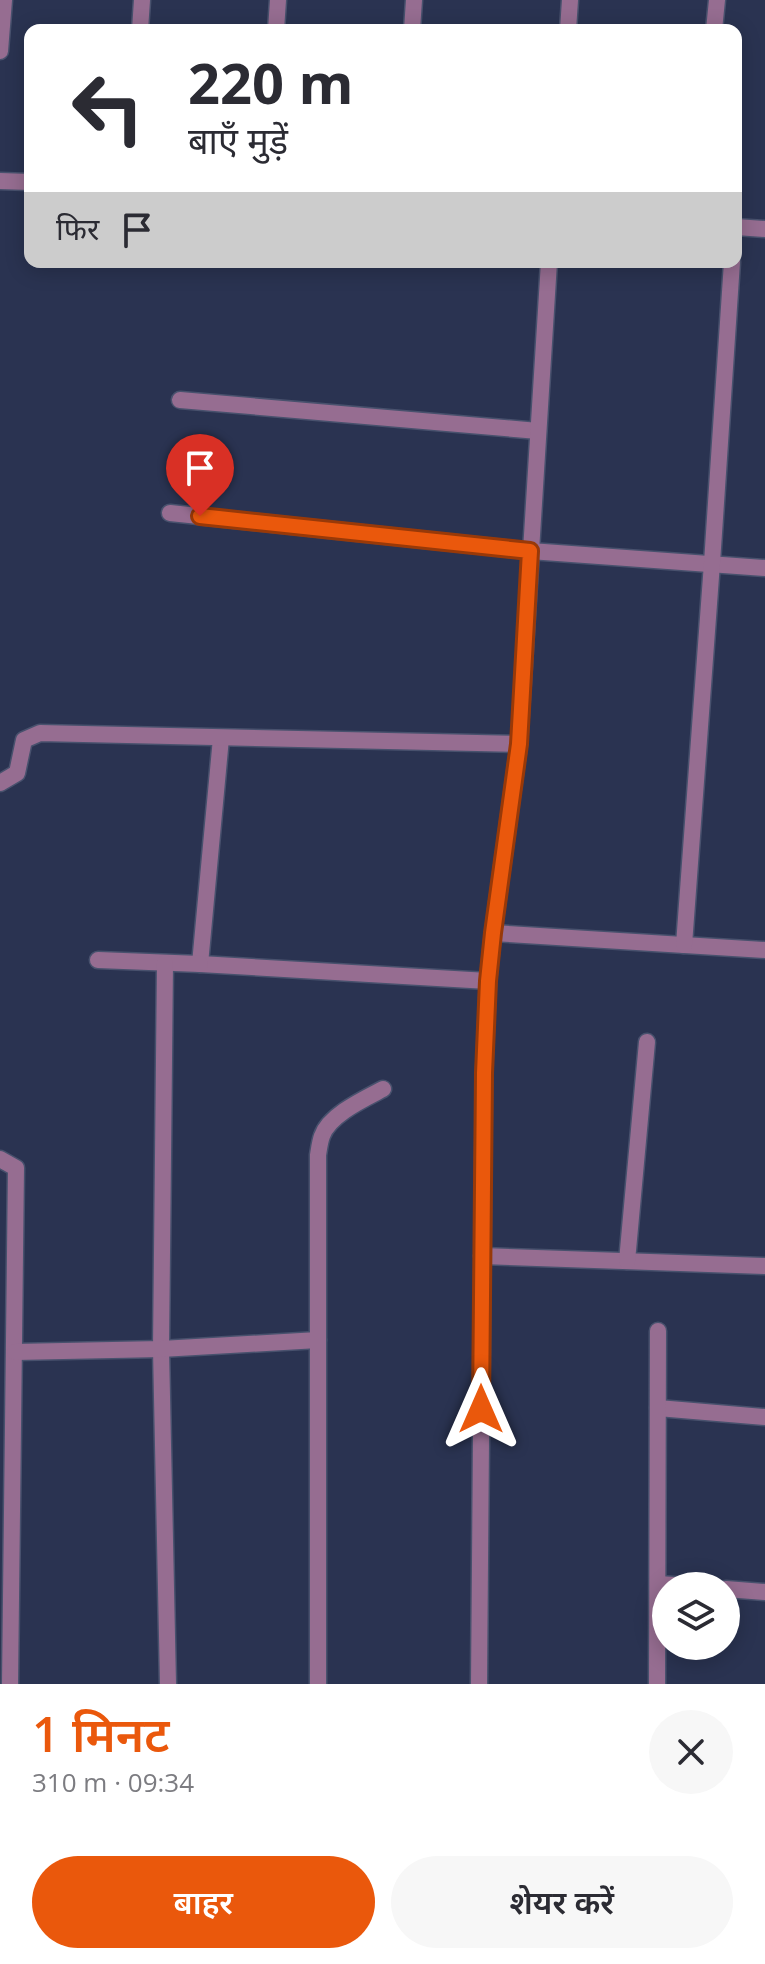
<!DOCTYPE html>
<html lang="hi">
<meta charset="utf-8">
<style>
:root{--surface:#fff;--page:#f7f7f7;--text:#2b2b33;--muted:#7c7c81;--accent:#ea580c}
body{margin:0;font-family:"Open Sans","Noto Sans Devanagari",sans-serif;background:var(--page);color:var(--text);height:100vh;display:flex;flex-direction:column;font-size:30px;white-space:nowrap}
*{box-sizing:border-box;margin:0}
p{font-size:26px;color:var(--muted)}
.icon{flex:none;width:44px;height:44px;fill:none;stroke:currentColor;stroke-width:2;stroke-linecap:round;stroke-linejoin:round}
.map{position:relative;height:1684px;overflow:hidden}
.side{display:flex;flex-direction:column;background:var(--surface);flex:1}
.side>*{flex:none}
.top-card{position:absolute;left:24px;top:24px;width:718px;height:244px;border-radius:16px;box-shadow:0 4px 20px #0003;background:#fff;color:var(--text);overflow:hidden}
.tools{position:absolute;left:652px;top:1572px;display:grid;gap:16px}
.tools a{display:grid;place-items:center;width:88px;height:88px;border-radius:50%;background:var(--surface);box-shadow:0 4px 20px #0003;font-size:40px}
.pin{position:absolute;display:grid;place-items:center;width:68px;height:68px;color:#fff;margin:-82px -34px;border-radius:50% 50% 50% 0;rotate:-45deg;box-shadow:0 0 8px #0007}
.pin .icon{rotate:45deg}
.me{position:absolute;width:88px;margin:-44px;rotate:0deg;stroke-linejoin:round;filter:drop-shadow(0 0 6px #0008)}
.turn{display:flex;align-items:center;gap:28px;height:168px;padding:0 32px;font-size:36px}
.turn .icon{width:104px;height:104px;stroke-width:2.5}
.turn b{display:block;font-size:56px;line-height:68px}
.then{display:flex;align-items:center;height:76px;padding:0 32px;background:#0003;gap:16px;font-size:30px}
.round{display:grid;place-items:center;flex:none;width:84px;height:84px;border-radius:42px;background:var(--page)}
.summary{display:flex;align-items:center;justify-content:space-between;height:136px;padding:0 32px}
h1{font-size:48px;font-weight:600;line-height:60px;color:var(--accent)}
.button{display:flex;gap:16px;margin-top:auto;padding:16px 32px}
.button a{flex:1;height:92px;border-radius:48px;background:var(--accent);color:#fff;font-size:32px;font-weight:600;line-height:92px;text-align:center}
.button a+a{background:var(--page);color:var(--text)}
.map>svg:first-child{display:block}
</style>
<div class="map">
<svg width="765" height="1684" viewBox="0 0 765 1684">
<rect width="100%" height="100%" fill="#2a3351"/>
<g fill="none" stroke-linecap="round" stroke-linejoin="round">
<defs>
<g id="street">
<path d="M 140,30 L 142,0"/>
<path d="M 276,30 L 278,0"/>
<path d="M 412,30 L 414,0"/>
<path d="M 568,30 L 570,0"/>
<path d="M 714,30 L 717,0"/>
<path d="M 0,51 L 4,0"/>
<path d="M 0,181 L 30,182"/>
<path d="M 736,227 L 765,229"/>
<path d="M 180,400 L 538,431"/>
<path d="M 170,513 L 530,551 L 765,568"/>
<path d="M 221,738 L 200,964 L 488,981"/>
<path d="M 0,783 L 17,773 L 24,740 L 40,733 L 519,744"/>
<path d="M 493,933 L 765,950"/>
<path d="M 684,945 L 712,563 L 732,262"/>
<path d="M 98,960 L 200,964"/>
<path d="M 165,963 L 161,1349 L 168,1684"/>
<path d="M 0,1159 L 16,1168 L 10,1684"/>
<path d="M 482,1256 L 765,1266"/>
<path d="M 627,1261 L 647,1042"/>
<path d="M 15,1352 L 161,1349 L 318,1340"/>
<path d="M 658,1408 L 765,1417"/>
<path d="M 658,1584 L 689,1586"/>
<path d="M 726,1589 L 765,1592"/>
<path d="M 318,1684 L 318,1155 C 319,1149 320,1141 322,1136 C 329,1115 364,1099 383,1089"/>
<path d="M 479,1684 L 484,1073 L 488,981 L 493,933 L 519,744 L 549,262"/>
<path d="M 657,1684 L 658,1331"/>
</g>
</defs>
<!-- street casing -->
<use href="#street" stroke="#48516d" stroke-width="19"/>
<!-- street -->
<use href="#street" stroke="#966d91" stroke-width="16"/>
</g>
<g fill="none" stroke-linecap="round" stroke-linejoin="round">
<defs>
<path id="route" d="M 200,516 L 530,551 L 519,744 L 493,933 L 488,981 L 484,1073 L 481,1409"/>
</defs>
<!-- route casing -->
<use href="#route" stroke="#983908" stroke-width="20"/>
<!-- route -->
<use href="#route" stroke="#ea580c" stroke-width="14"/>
</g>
</svg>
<div class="tools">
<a><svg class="icon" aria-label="layers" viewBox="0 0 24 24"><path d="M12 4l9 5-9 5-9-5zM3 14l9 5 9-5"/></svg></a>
</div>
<div class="pin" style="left:200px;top:516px;background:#d93025"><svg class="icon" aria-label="arrive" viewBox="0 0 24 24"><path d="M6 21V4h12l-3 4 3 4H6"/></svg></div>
<svg class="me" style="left:481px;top:1409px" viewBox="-20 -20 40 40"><path d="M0-17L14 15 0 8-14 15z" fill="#ea580c" stroke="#fff" stroke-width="4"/></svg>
<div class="top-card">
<div class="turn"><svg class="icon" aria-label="left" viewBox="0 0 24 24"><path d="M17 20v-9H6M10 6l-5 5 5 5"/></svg><div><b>220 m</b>बाएँ मुड़ें</div></div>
<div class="then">फिर<svg class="icon" aria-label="arrive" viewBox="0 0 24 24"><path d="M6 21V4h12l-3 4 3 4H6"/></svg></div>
</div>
</div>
<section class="side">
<div class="summary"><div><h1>1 मिनट</h1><p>310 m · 09:34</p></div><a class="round"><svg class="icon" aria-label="close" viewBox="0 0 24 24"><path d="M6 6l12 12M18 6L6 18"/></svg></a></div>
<div class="button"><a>बाहर</a><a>शेयर करें</a></div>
</section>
